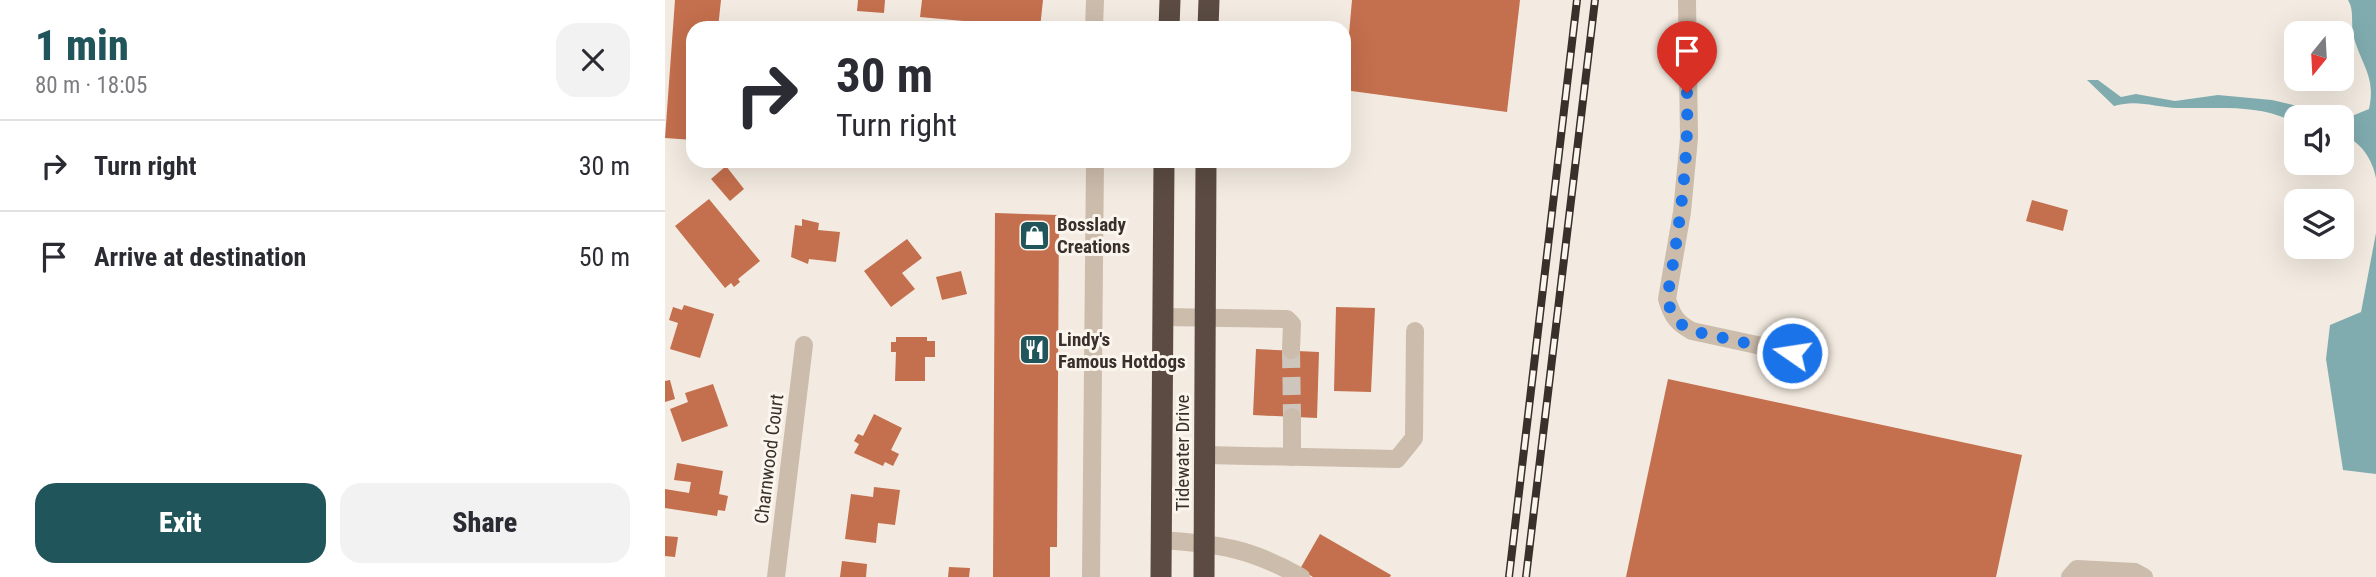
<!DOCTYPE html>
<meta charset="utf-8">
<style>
:root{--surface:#fff;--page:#f2f2f3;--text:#2b2b33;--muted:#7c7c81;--line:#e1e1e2;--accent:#20555b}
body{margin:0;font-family:"Roboto Condensed",sans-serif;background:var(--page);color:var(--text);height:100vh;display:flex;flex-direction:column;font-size:26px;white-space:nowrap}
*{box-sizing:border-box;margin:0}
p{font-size:23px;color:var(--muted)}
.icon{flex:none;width:38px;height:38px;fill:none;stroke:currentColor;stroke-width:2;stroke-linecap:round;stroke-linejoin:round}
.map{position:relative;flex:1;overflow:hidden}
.details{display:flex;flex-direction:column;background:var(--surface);width:665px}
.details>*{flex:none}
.hud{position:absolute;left:21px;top:21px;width:665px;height:147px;border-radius:21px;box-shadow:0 7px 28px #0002;background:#fff;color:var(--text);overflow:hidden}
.needle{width:46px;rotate:198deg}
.tools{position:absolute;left:1619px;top:21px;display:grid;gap:14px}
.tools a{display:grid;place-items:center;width:70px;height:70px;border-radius:14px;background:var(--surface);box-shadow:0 7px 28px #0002;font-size:35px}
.pin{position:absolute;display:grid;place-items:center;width:60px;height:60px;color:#fff;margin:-72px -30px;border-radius:50% 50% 50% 0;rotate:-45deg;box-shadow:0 0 7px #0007}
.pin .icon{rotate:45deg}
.me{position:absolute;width:77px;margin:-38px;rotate:283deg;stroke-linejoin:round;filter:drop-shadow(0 0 5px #0008)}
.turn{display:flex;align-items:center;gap:24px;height:147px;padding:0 35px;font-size:32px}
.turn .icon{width:91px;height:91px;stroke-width:2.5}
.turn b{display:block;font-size:49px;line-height:60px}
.round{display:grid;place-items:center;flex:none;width:74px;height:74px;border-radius:21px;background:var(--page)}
.headline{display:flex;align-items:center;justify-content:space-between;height:119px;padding:0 35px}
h1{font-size:42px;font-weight:800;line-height:52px;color:var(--accent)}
.action{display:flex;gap:14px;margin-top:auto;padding:14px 35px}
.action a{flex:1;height:80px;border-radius:21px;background:var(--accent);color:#fff;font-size:28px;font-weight:800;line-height:80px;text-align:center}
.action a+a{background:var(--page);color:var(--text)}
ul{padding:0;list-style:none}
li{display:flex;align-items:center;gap:21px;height:91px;padding:0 35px;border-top:2px solid var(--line)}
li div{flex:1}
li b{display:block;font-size:26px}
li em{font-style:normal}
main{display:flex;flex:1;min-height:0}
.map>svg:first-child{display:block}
</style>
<main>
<section class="details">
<div class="headline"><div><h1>1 min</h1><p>80 m · 18:05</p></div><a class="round"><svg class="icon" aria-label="close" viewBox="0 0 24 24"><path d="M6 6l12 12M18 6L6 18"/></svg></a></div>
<ul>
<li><svg class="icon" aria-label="right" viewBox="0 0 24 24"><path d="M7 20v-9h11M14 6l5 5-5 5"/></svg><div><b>Turn right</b></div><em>30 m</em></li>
<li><svg class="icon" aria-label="arrive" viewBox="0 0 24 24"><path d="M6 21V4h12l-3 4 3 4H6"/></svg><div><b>Arrive at destination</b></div><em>50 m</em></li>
</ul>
<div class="action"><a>Exit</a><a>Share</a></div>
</section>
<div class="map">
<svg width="1711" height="577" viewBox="0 0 1711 577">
<rect width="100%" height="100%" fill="#f3ebe1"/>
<!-- water -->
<g fill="#80acb0">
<path d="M 1683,0 L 1711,0 L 1711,178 C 1708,161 1695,139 1677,136 L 1676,117 L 1631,117 L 1631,123 C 1594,103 1553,109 1513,108 C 1489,107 1472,99 1449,106 L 1422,80 L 1433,80 L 1456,97 L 1471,94 L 1510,101 L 1553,95 L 1607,100 L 1682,118 L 1704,109 C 1711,77 1697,66 1689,38 C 1685,25 1690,11 1683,0 Z"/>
<path d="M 1711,233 L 1711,474 L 1678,470 L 1661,359 L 1665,325 L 1696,312 Z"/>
</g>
<!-- building -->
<g fill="#c46f4d">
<path d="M 10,0 L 56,0 L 53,28 L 28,28 L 28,140 L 0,138 Z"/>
<path d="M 193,0 L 220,0 L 219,13 L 192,11 Z"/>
<path d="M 257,0 L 378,0 L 375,28 L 255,17 Z"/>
<path d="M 687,0 L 855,0 L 842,112 L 679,90 Z"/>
<path d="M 61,166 L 79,189 L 65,201 L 46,179 Z"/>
<path d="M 44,199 L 95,261 L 73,279 L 75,282 L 69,287 L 66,283 L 60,288 L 10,226 Z"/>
<path d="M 1367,200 L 1403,210 L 1398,231 L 1361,221 Z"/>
<path d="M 330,213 L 394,215 L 392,547 L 385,547 L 385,577 L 328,577 Z"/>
<path d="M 137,219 L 154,223 L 153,230 L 175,232 L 171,262 L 144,259 L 143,264 L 126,257 L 130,225 L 137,226 Z"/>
<path d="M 242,239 L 257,258 L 237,273 L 250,289 L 226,307 L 199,271 Z"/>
<path d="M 296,271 L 302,294 L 277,300 L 271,277 Z"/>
<path d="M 19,305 L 49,314 L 35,358 L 5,349 L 13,323 L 4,320 L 8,307 L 17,310 Z"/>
<path d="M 671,307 L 710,308 L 706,392 L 669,391 Z"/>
<path d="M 231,337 L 262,337 L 262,341 L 270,341 L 270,357 L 260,357 L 260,381 L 230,381 L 231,352 L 226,352 L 226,342 L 231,342 Z"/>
<path d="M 591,349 L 654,352 L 652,418 L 588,415 Z"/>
<path d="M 1003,379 L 1357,455 L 1331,577 L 961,577 Z"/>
<path d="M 5,380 L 10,399 L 0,402 L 0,381 Z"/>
<path d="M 48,384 L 63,426 L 17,442 L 5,409 L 23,402 L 20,393 Z"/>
<path d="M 209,414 L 237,428 L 226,450 L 234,454 L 228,466 L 220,462 L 218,466 L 189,453 L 194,444 L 189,441 L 193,434 L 198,436 Z"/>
<path d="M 12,463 L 58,471 L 54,494 L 63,496 L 60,511 L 53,510 L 52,516 L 0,508 L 0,489 L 24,493 L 26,482 L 9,480 Z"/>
<path d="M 209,487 L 235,490 L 230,525 L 213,523 L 211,543 L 180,539 L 186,494 L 208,497 Z"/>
<path d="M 655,534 L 726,575 L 725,577 L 648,577 L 635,569 Z"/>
<path d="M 0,536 L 13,537 L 10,557 L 0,556 Z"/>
<path d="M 177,561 L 202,564 L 201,577 L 175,577 Z"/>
<path d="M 284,567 L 305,568 L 304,577 L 283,577 Z"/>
</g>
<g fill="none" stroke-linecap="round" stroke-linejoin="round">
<!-- minor-tunnel -->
<path stroke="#cec6bd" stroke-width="18" stroke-dasharray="18 9" stroke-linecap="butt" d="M 626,350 L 627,417"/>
<!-- minor -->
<g stroke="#ccbcac" stroke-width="18">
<path d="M 1022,0 L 1024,138 L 1017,212 L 1002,299 C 1007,316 1012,323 1027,331 L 1152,358"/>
<path d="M 429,28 L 430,0"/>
<path d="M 498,317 L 622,319 L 627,324 L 626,350"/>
<path d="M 627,417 L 627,457"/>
<path d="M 539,455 L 732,459 L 749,438 L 750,331"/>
<path d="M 496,540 C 554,544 585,548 636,577"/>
<path d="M 111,577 L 139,345"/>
<path d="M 426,577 L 430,161"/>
<path d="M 1405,577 L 1412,569 L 1470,572 L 1479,577"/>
</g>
<!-- highway -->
<g stroke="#5b4b42" stroke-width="21">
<path d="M 504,28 L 505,0"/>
<path d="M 543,28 L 544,0"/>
<path d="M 496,577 L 499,161"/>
<path d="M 539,577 L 541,161"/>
</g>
<defs>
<g id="rail">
<path d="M 844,577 L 912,0"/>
<path d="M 861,577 L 930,0"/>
</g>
</defs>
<!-- rail casing -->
<use href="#rail" stroke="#3a302b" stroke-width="8"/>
<!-- rail -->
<use href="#rail" stroke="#faf5ed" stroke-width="5" stroke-dasharray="16" stroke-linecap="butt"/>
</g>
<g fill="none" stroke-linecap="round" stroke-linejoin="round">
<!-- route -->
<path stroke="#1a73e8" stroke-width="12" stroke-dasharray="0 21.6" d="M 1022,93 C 1024,163 1014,230 1002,299 C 1007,316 1012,323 1027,331 L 1127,353"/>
</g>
<!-- icons -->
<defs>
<symbol id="shop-square" viewBox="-11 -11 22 22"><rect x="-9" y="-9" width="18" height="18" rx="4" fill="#20555b" stroke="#faf5ed"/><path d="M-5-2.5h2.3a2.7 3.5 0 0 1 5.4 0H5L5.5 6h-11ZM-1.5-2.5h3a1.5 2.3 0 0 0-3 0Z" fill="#fff"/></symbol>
<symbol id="restaurant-square" viewBox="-11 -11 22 22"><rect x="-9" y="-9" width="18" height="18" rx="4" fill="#20555b" stroke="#faf5ed"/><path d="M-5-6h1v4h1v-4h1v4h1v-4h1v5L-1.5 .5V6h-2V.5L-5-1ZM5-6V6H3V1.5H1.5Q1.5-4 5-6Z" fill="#fff"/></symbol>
</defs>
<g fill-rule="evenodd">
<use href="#shop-square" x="352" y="218" width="35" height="35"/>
<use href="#restaurant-square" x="352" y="332" width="35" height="35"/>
</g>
<g text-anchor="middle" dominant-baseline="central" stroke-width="6" stroke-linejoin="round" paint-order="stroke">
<!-- poi labels -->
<g font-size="19" font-weight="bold" fill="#3a302b" stroke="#faf5ed" text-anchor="start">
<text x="392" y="224">Bosslady<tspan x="392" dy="22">Creations</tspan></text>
<text x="393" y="339">Lindy's<tspan x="393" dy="22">Famous Hotdogs</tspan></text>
</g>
<!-- street labels -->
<g font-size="19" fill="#3a302b" stroke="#faf5ed">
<text transform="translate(517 453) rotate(-90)">Tidewater Drive</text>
<text transform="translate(104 459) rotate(-83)">Charnwood Court</text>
</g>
</g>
</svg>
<div class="tools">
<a><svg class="needle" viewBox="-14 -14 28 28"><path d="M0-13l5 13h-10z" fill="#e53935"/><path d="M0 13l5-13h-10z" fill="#7c7c81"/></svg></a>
<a><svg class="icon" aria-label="sound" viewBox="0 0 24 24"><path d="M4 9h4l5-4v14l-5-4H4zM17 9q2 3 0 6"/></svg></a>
<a><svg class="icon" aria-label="layers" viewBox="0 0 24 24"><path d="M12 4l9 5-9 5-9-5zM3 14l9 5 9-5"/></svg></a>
</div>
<div class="pin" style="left:1022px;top:93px;background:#d93025"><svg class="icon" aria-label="arrive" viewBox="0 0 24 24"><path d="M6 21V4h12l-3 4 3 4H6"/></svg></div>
<svg class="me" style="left:1127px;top:353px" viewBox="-20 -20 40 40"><circle r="17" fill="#1a73e8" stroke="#fff" stroke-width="3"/><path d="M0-11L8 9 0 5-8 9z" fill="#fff"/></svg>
<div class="hud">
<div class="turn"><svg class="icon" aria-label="right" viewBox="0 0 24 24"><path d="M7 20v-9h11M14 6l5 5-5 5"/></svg><div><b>30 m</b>Turn right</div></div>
</div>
</div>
</main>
